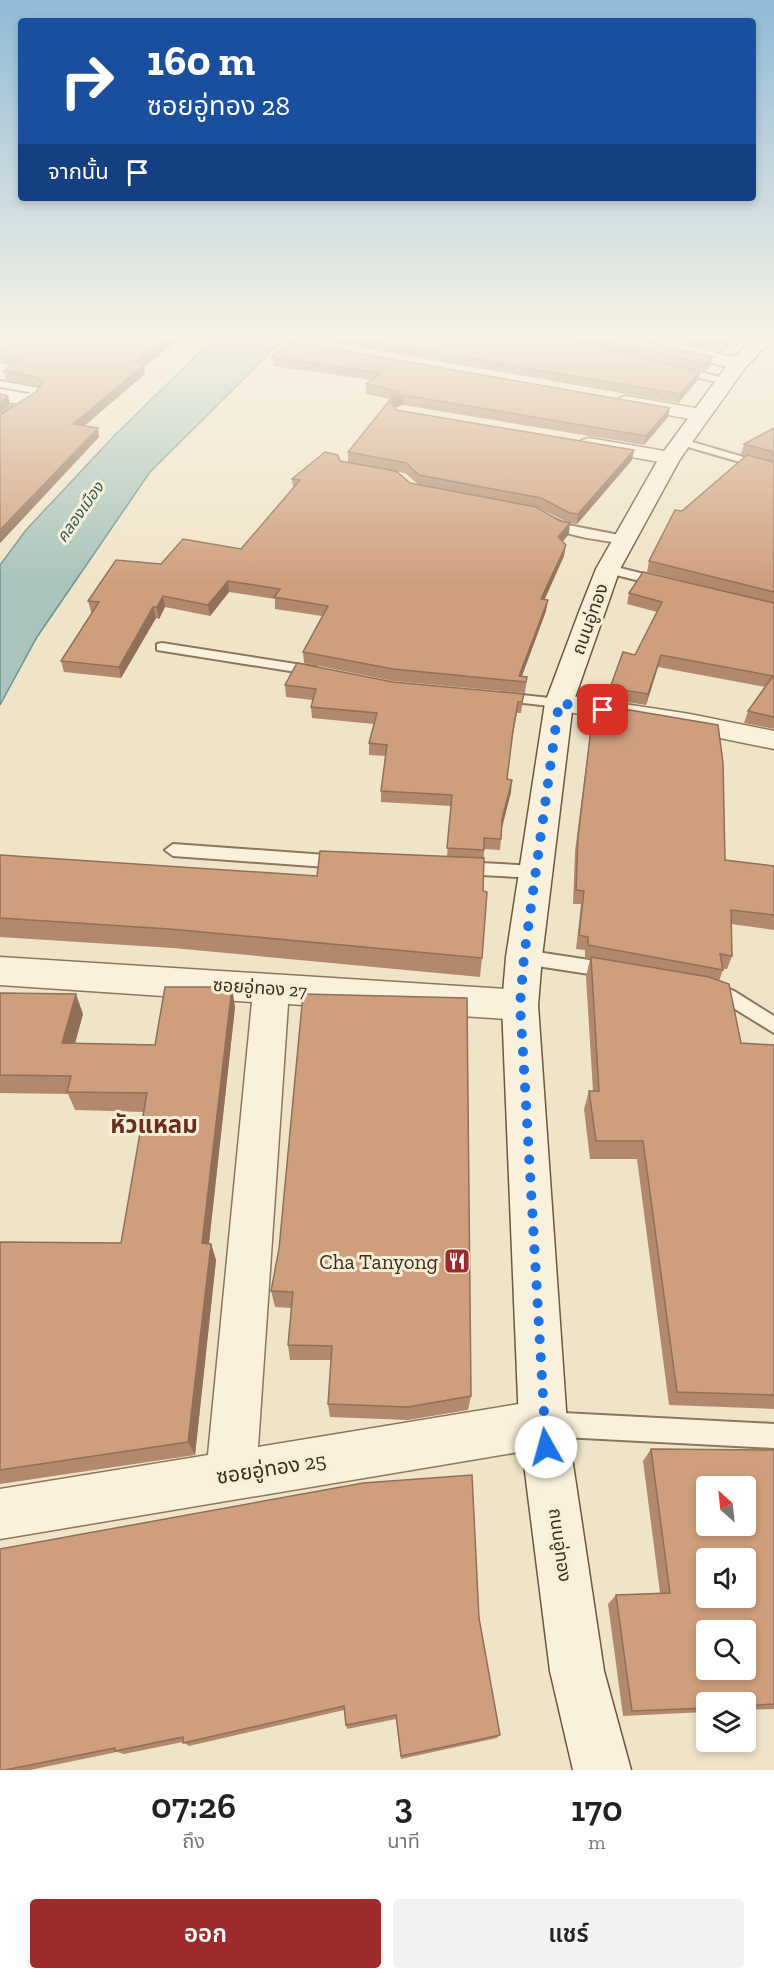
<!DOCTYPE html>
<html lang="th">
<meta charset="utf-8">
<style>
:root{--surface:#fff;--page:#f2f2f2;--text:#222;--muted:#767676;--accent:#9e2a2b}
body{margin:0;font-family:"Zilla Slab","Noto Sans Thai",serif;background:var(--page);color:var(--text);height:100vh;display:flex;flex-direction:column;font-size:22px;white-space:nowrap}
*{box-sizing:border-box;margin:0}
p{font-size:20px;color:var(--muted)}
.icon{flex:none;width:33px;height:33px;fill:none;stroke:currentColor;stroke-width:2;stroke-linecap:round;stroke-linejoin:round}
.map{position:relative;height:1770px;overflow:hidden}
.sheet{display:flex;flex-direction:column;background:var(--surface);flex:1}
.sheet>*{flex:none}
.hud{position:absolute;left:18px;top:18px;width:738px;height:183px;border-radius:6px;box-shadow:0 3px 9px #0003;background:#1a4fa0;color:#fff;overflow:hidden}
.needle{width:39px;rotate:333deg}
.fabs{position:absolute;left:696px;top:1476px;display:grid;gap:12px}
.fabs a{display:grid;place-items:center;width:60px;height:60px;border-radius:6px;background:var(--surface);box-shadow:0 3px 9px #0003;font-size:30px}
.pin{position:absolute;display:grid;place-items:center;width:51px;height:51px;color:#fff;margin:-26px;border-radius:12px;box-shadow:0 3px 9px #0006}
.me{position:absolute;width:66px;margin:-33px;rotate:353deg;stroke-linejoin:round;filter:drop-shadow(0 0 4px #0008)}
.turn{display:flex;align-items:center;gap:21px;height:126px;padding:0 30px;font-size:27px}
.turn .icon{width:78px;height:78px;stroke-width:2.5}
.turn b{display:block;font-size:42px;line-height:51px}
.then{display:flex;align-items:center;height:57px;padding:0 30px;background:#0003;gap:12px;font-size:22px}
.eta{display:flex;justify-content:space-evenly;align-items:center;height:102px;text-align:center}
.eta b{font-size:36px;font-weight:600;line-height:42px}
.button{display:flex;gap:12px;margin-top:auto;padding:12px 30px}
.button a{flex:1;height:69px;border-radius:6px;background:var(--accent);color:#fff;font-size:24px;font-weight:600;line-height:69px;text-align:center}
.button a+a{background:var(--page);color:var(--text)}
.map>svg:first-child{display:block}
</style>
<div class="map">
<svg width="774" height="1770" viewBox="0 0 774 1770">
<rect width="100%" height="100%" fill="#f0e4c8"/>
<!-- water -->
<path fill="#a9c4bc" stroke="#6f938a" stroke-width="1.5" d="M 222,335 L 288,335 L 150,472 L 37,637 L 0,705 L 0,565 L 26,530 L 114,436 L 198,354 Z"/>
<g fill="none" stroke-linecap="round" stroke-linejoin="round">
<defs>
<g id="service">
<path d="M 679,367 L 728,379 L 730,381 L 725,384 L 676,372 L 676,368 Z"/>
<path d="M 0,381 L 38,388 L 43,391 L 0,424 L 0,416 L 30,392 L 0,387 Z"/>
<path d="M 682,439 L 774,466 L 774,472 L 678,444 L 678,440 Z"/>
<path d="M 550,517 L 568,525 L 624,536 L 630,540 L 624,544 C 600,539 562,538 544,520 Z"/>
<path d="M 608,565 L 664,579 L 666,582 L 660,586 L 604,572 L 602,569 Z"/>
<path d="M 162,643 L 315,667 L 322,671 L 315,675 L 157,650 L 157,644 Z"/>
<path d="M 503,693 L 559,699 L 566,703 L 559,707 L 498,700 L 496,697 Z"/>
<path d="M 173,844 L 340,856 L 348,862 L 340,868 L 173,856 L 165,850 Z"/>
<path d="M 462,862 L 536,866 L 544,872 L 536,878 L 462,874 L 454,868 Z"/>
<path d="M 524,950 L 609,963 L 615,965 L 618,970 L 615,975 L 609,977 L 524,964 L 518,962 L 515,957 L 518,952 Z"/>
<path d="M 711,983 L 734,991 L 774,1016 L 774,1033 L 722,1001 L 705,995 L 702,990 L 705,985 Z"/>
<path d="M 544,1412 L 774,1424 L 774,1448 L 544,1436 L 536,1432 L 532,1424 L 536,1416 Z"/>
</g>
<g id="minor">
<path d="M 616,335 L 644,335 L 745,360 L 747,364 L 738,370 L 619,339 Z"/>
<path d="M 0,389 L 34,395 L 37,399 L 27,405 L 0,401 Z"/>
<path d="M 626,396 L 701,409 L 708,411 L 711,415 L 708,419 L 701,421 L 619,406 L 616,402 L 619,398 Z"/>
<path d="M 589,438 L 670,452 L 677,454 L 681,458 L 677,462 L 670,464 L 582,448 L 579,444 L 582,440 Z"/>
<path d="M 559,694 L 690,714 L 774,731 L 774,749 L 690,732 L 549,709 L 545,703 L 549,697 Z"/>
<path d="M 0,957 L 520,990 L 533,994 L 538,1005 L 533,1016 L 520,1020 L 288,1004 L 258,1447 L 543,1400 L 560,1407 L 567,1424 L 560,1441 L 543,1448 L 0,1539 L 0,1489 L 208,1455 L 252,1002 L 0,985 Z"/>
</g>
<path id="secondary" d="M 757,335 L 774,335 L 774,338 L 745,368 L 680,459 L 620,569 L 605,612 L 573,703 L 542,957 L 538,1005 L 567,1424 L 604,1671 L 631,1770 L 573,1770 L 550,1671 L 519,1424 L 502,1005 L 506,957 L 545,703 L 579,612 L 596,569 L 659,458 L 731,360 Z"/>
</defs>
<!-- service casing -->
<use href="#service" stroke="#8d765c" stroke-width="4"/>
<!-- minor casing -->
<use href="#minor" stroke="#8d765c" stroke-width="3"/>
<!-- secondary casing -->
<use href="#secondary" stroke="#6f573f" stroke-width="3"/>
<!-- service -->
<use href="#service" fill="#faf1dc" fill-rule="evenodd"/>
<!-- minor -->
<use href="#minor" fill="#faf1dc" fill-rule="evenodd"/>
<!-- secondary -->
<use href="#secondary" fill="#faf1dc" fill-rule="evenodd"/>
</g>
<!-- wall -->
<g fill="#b2896c">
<path d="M 0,335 L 186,335 L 144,366 L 145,374 L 84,426 L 99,437 L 0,543 L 0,415 L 36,392 L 40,387 L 6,380 L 4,371 L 11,366 L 0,363 Z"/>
<path d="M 295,335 L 625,335 L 711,365 L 704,373 L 700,372 L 698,380 L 678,403 L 295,336 Z"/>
<path d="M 651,335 L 740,335 L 723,352 Z"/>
<path d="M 289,341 L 668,417 L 644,445 L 403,405 L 395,408 L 396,410 L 634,450 L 632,460 L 577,524 L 569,523 L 539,508 L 419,485 L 405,473 L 360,465 L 410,483 L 569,534 L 562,542 L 564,556 L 544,599 L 546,611 L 522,676 L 527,677 L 525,693 L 393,681 L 304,663 L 303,652 L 322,616 L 275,609 L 275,599 L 229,592 L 210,616 L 165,607 L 159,619 L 156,618 L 121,678 L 64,672 L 61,661 L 93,612 L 91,612 L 88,601 L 161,564 L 241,549 L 293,488 L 292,479 L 340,461 L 348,462 L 348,452 L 390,399 L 366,394 L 366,384 L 371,380 L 273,366 L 272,357 Z"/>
<path d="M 774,428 L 774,729 L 744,723 L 748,711 L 766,687 L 658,667 L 646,705 L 608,699 L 610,688 L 635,655 L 657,612 L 627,604 L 629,593 L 753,598 L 647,572 L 649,561 L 682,511 L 747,456 L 741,454 L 744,444 Z"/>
<path d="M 393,682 L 524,694 L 521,713 L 517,713 L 512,741 L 507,779 L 511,792 L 502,828 L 500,850 L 484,849 L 482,958 L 480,977 L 173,948 L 0,937 L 0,855 L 317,876 L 447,857 L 451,806 L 381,802 L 381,791 L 386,756 L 369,755 L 369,743 L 374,724 L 312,718 L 311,707 L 313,700 L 286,697 L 285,685 Z"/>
<path d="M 594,704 L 725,860 L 774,866 L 774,930 L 731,924 L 732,956 L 727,969 L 723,969 L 723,970 L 719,981 L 741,1043 L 774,1045 L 774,1409 L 669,1405 L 637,1159 L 590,1159 L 584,1109 L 589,1091 L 593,1091 L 586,977 L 590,959 L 585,958 L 585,950 L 576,949 L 581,904 L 573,904 L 575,851 Z"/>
<path d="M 0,993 L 83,1014 L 75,1043 L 155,1045 L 235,1007 L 209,1244 L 211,1244 L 216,1260 L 195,1455 L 0,1484 L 0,1242 L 121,1243 L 144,1112 L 75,1110 L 68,1094 L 0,1093 Z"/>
<path d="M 467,998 L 471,1396 L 468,1410 L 408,1420 L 330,1417 L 328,1404 L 331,1360 L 290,1360 L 288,1345 L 291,1308 L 275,1307 L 271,1291 Z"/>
<path d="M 651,1449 L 774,1450 L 774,1709 L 746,1710 L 746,1702 L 706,1702 L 706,1712 L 623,1716 L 608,1604 L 616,1595 L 660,1593 L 643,1461 Z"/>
<path d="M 479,1618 L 500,1735 L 497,1738 L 401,1759 L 396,1719 L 347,1729 L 344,1710 L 189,1746 L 183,1742 L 124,1754 L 117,1752 L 30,1770 L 0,1770 Z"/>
</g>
<!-- shaded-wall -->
<g fill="#916f58">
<path d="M 173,335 L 186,335 L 144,366 L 145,374 L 75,434 L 73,424 L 134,363 Z"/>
<path d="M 734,335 L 740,335 L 723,352 L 725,344 Z"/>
<path d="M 712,357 L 711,365 L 704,373 L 705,364 Z"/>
<path d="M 700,372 L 698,380 L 678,403 L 680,394 Z"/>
<path d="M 403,395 L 403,405 L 395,407 L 391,412 L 391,402 L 395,397 Z"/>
<path d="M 8,396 L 10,405 L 0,413 L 0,402 Z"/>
<path d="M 670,408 L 668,417 L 644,445 L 646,436 Z"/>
<path d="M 98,428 L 99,437 L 0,543 L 0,530 Z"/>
<path d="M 634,450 L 632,460 L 577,524 L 578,514 Z"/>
<path d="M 570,523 L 569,534 L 557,548 L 558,537 Z"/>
<path d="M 566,545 L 564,556 L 540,610 L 541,599 Z"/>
<path d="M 228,581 L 229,592 L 210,616 L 208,605 Z"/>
<path d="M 163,596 L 165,607 L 159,619 L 157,607 Z"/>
<path d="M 548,600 L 546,611 L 520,681 L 519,676 Z"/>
<path d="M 153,607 L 156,618 L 121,678 L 119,667 Z"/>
<path d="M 661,655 L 658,667 L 646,705 L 648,694 Z"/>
<path d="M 512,780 L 511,792 L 501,831 L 502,819 Z"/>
<path d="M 232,987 L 235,1007 L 207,1260 L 202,1243 Z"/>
<path d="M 76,994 L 83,1014 L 70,1062 L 62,1043 Z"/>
<path d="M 211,1244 L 216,1260 L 195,1455 L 188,1442 Z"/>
</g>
<!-- building -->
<g fill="#cf9f7d" stroke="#916f58" stroke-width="1.5" fill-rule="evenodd">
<path d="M 0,335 L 173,335 L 134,363 L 144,365 L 73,424 L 98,428 L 0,530 L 0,415 L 36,392 L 43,382 L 36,377 L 4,371 L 20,359 L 0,355 Z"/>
<path d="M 331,335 L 549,335 L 700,372 L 680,394 Z"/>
<path d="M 577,335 L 625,335 L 712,357 L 705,364 Z"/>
<path d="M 686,335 L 734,335 L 725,344 Z"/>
<path d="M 289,341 L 670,408 L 646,436 L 403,395 L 395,397 L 391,402 L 396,410 L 634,450 L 578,514 L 570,513 L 541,498 L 419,475 L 406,463 L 348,452 L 390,400 L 400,392 L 366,384 L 381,373 L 272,357 Z"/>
<path d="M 0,394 L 8,396 L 0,402 Z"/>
<path d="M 774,428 L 774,452 L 744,444 Z"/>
<path d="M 325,452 L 338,455 L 340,461 L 396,471 L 410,483 L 536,507 L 560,521 L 570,523 L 558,537 L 566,545 L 541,599 L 548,600 L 519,676 L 527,677 L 526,682 L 393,669 L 303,652 L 328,606 L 274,597 L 280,589 L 228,581 L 208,605 L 163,596 L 157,607 L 153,607 L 119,667 L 61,661 L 99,602 L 88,601 L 116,560 L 161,564 L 183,539 L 241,549 L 300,480 L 292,479 Z"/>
<path d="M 747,455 L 774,462 L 774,592 L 649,561 L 675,510 L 682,511 Z"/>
<path d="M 643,572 L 774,603 L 774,717 L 748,711 L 773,676 L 661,655 L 648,694 L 610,688 L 623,652 L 635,655 L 662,602 L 629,593 Z"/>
<path d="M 297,663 L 393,682 L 524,694 L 522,702 L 518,702 L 513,730 L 507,779 L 512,780 L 502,819 L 501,839 L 484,838 L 484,850 L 447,848 L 452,795 L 381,791 L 387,745 L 369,743 L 377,713 L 311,707 L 316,689 L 285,685 Z"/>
<path d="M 594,704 L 718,725 L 723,763 L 725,860 L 774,866 L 774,915 L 731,910 L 732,956 L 720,954 L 723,970 L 588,945 L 588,937 L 579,935 L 584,891 L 576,890 L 578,837 Z"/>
<path d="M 320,851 L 484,858 L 483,891 L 487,892 L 482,958 L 169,929 L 0,918 L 0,855 L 317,876 Z"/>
<path d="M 591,957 L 709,977 L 729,984 L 741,1043 L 774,1045 L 774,1395 L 677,1392 L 643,1141 L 596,1141 L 589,1091 L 599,1091 Z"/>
<path d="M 165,987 L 232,987 L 202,1243 L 211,1244 L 188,1442 L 0,1470 L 0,1242 L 121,1243 L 147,1093 L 67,1092 L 71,1076 L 0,1075 L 0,993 L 76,994 L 62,1043 L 155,1045 Z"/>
<path d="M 303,994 L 467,998 L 471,1396 L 408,1407 L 328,1404 L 332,1346 L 288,1345 L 293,1292 L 271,1291 L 279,1249 Z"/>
<path d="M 651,1449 L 774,1450 L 774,1704 L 746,1706 L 746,1702 L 706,1702 L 706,1708 L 632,1711 L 616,1595 L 670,1593 ZM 706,1486 L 746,1486 L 746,1526 L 706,1526 ZM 706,1558 L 746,1558 L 746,1598 L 706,1598 ZM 706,1630 L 746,1630 L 746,1670 L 706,1670 Z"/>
<path d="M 472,1475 L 479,1618 L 500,1735 L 401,1756 L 396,1715 L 346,1725 L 344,1706 L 183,1743 L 183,1737 L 115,1751 L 115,1748 L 5,1770 L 0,1770 L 0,1549 L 363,1483 Z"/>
</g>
<!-- sky -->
<linearGradient id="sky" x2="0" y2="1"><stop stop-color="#8fbad6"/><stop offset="0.58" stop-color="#f8f3e6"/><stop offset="1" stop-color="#f8f3e6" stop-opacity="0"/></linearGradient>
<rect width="774" height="582" fill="url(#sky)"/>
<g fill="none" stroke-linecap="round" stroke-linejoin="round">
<!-- route -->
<path stroke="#1a73e8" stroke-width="10" stroke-dasharray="0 18" d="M 546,1447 L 523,1052 L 520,1005 L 524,957 L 559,703 L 603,710"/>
</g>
<!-- icons -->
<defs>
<symbol id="restaurant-square" viewBox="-11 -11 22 22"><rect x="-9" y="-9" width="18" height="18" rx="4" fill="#9e2a2b" stroke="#f7eed8"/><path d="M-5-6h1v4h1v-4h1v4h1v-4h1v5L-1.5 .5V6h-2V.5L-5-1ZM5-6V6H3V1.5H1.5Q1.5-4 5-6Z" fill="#fff"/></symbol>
</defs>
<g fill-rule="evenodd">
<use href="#restaurant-square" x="442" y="1246" width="30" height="30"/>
</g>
<g text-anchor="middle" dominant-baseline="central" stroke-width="6" stroke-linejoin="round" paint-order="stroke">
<!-- far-water labels -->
<g font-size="16" font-style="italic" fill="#2f5d5a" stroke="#f7eed8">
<text transform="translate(80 512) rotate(-55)">คลองเมือง</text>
</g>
<!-- street labels -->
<g font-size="18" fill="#3d2e20" stroke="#f7eed8">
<text transform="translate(590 619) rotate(-70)">ถนนอู่ทอง</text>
<text transform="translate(260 988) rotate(4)">ซอยอู่ทอง 27</text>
<text transform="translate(560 1545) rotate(82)">ถนนอู่ทอง</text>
</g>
<!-- near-poi labels -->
<g font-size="21" fill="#3d2e20" stroke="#f7eed8" text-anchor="end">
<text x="438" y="1261">Cha Tanyong</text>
</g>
<!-- near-street labels -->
<g font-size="21" fill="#3d2e20" stroke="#f7eed8">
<text transform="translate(271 1468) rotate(-9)">ซอยอู่ทอง 25</text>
</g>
<!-- near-neighbourhood labels -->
<g font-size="24" font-weight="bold" fill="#6b2e1e" stroke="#f7eed8">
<text x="154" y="1124">หัวแหลม</text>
</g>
</g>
</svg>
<div class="fabs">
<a><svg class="needle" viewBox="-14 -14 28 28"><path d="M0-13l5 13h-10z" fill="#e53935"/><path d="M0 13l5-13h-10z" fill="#767676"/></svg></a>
<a><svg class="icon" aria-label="sound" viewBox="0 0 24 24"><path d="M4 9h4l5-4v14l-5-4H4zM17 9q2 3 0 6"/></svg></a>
<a><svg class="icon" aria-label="search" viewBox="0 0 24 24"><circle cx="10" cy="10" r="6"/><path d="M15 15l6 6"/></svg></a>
<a><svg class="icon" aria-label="layers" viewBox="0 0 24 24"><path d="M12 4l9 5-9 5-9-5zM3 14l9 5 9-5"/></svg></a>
</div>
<div class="pin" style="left:603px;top:710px;background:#d93025"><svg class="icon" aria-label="arrive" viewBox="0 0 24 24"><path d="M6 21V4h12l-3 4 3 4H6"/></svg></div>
<svg class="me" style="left:546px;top:1447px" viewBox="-20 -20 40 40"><circle r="19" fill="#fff"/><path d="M0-13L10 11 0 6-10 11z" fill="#1a73e8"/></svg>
<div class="hud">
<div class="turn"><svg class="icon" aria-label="right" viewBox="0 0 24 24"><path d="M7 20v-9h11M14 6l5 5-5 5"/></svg><div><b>160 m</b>ซอยอู่ทอง 28</div></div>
<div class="then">จากนั้น<svg class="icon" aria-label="arrive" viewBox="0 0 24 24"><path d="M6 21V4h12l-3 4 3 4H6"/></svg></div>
</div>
</div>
<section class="sheet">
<div class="eta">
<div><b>07:26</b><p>ถึง</p></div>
<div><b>3</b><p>นาที</p></div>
<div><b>170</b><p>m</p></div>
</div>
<div class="button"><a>ออก</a><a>แชร์</a></div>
</section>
